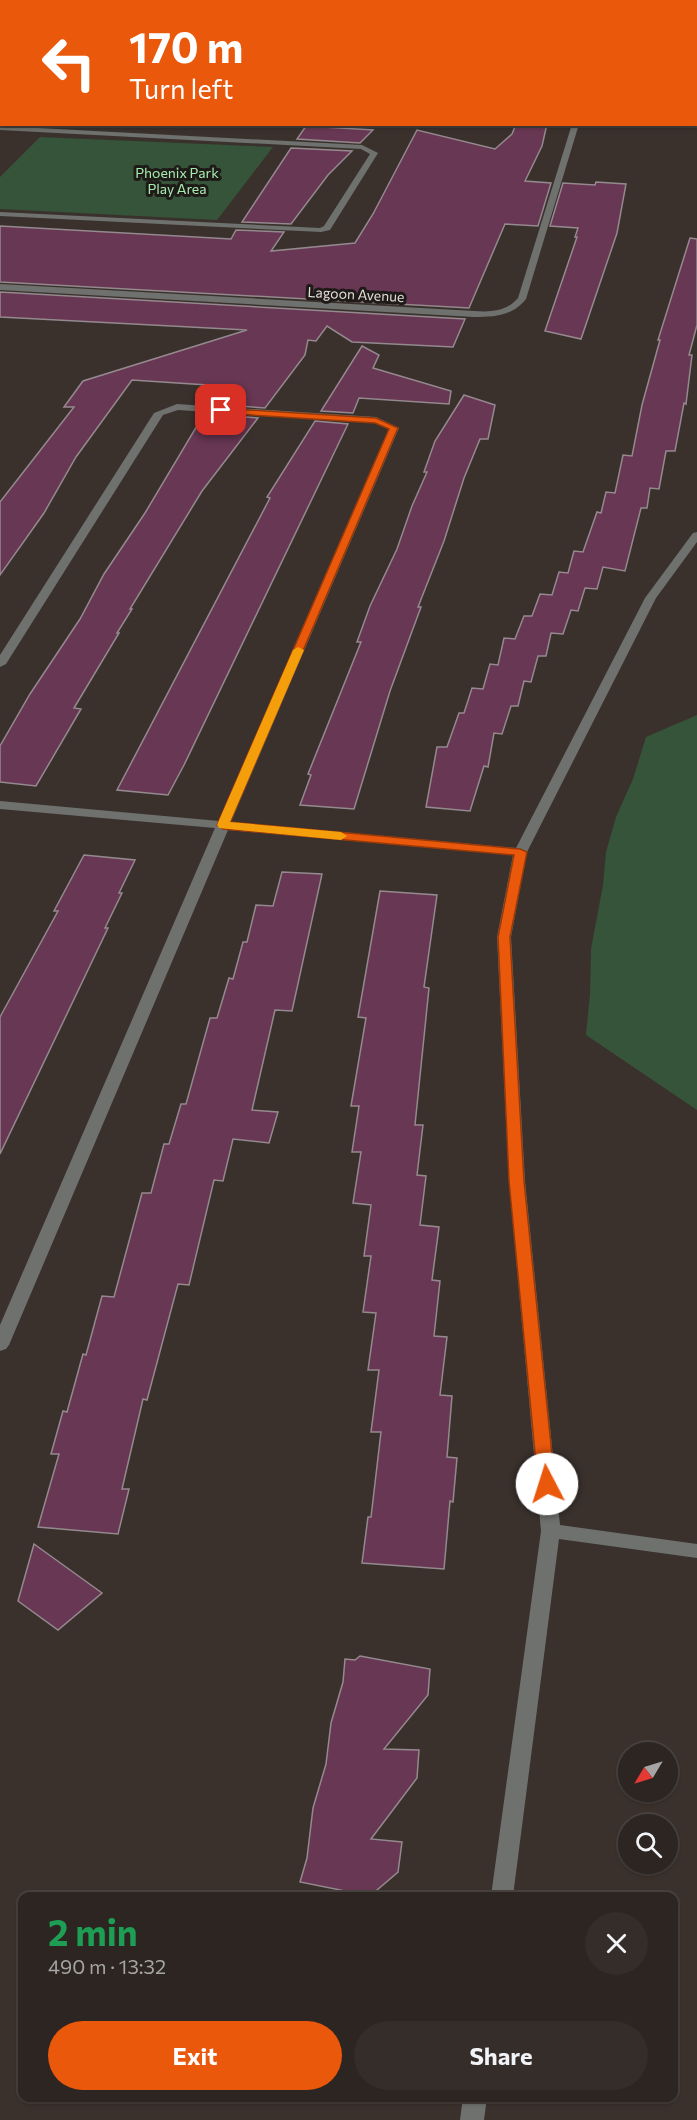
<!DOCTYPE html>
<meta charset="utf-8">
<style>
:root{--surface:#2c2521;--page:#342d2a;--text:#f1f3f6;--muted:#a6a5a5;--line:#48423f;--accent:#ea580c}
body{margin:0;font-family:Commissioner,sans-serif;background:var(--page);color:var(--text);height:100vh;display:flex;flex-direction:column;font-size:22px;white-space:nowrap}
*{box-sizing:border-box;margin:0}
p{font-size:20px;color:var(--muted)}
.icon{flex:none;width:33px;height:33px;fill:none;stroke:currentColor;stroke-width:2;stroke-linecap:round;stroke-linejoin:round}
.map{position:relative;flex:1;overflow:hidden}
.panel{position:absolute;left:18px;top:1892px;width:660px;height:210px;display:flex;flex-direction:column;background:var(--surface);border-radius:12px;box-shadow:0 2px 4px #0004,0 0 0 2px var(--line)}
.panel>*{flex:none}
.top-card{position:absolute;left:0px;top:0px;width:698px;height:126px;box-shadow:0 2px 4px #0004,0 0 0 2px var(--line);background:#ea580c;color:#fff;overflow:hidden}
.needle{width:39px;rotate:232deg}
.buttons{position:absolute;left:618px;top:1742px;display:grid;gap:12px}
.buttons a{display:grid;place-items:center;width:60px;height:60px;border-radius:50%;background:var(--surface);box-shadow:0 2px 4px #0004,0 0 0 2px var(--line);font-size:30px}
.pin{position:absolute;display:grid;place-items:center;width:51px;height:51px;color:#fff;margin:-26px;border-radius:12px;box-shadow:0 3px 9px #0006}
.me{position:absolute;width:66px;margin:-33px;rotate:355deg;stroke-linejoin:round;filter:drop-shadow(0 0 4px #0008)}
.turn{display:flex;align-items:center;gap:21px;height:126px;padding:0 30px;font-size:27px}
.turn .icon{width:78px;height:78px;stroke-width:2.5}
.turn b{display:block;font-size:42px;line-height:51px}
.round{display:grid;place-items:center;flex:none;width:63px;height:63px;border-radius:32px;background:var(--page)}
.head{display:flex;align-items:center;justify-content:space-between;height:102px;padding:0 30px}
h1{font-size:36px;font-weight:700;line-height:45px;color:#1e9e55}
.primary-button{display:flex;gap:12px;margin-top:auto;padding:12px 30px}
.primary-button a{flex:1;height:69px;border-radius:36px;background:var(--accent);color:#fff;font-size:24px;font-weight:700;line-height:69px;text-align:center}
.primary-button a+a{background:var(--page);color:var(--text)}
.map>svg:first-child{display:block}
</style>
<div class="map">
<svg width="697" height="2120" viewBox="0 0 697 2120">
<rect width="100%" height="100%" fill="#3a312c"/>
<!-- green -->
<g fill="#355439">
<path d="M 40,137 L 273,147 L 217,220 L 0,209 L 0,177 Z"/>
<path d="M 697,715 L 697,1110 L 586,1035 L 590,994 L 591,949 L 603,885 L 606,852 L 616,817 L 633,779 L 646,737 Z"/>
</g>
<!-- building -->
<g fill="#683753" stroke="#94898e" stroke-width="1.5">
<path d="M 516,124 L 547,124 L 542,146 L 525,181 L 551,183 L 538,226 L 505,224 L 469,308 L 0,282 L 0,226 L 231,239 L 236,230 L 284,232 L 271,251 L 355,243 L 373,214 L 417,130 L 495,149 L 512,134 Z"/>
<path d="M 306,126 L 373,130 L 360,143 L 297,139 Z"/>
<path d="M 291,148 L 352,151 L 328,175 L 291,224 L 242,222 Z"/>
<path d="M 596,182 L 626,184 L 617,233 L 581,339 L 545,331 L 577,237 L 575,237 L 578,228 L 550,226 L 563,183 L 595,185 Z"/>
<path d="M 690,238 L 697,239 L 697,325 L 689,355 L 692,355 L 686,404 L 684,403 L 675,451 L 666,451 L 659,489 L 650,488 L 647,508 L 641,508 L 625,571 L 603,567 L 597,589 L 585,588 L 578,611 L 571,610 L 563,634 L 551,633 L 546,656 L 538,656 L 531,682 L 524,681 L 518,706 L 511,706 L 502,734 L 494,733 L 488,767 L 484,766 L 470,811 L 426,807 L 437,747 L 447,747 L 459,713 L 464,713 L 472,688 L 483,689 L 490,664 L 498,665 L 504,638 L 515,639 L 524,616 L 532,616 L 540,594 L 552,595 L 559,572 L 568,573 L 574,551 L 583,552 L 597,512 L 601,513 L 606,492 L 615,493 L 623,455 L 632,456 L 642,405 L 660,340 L 658,340 Z"/>
<path d="M 0,292 L 465,319 L 453,347 L 352,342 L 327,326 L 316,341 L 308,340 L 305,355 L 265,408 L 210,404 L 222,386 L 132,380 L 76,457 L 44,513 L 0,575 L 0,502 L 74,407 L 64,407 L 83,381 L 247,330 L 0,317 Z"/>
<path d="M 362,346 L 379,355 L 373,368 L 451,391 L 449,404 L 359,398 L 353,413 L 321,411 Z"/>
<path d="M 464,395 L 495,405 L 488,439 L 480,439 L 464,478 L 444,541 L 418,607 L 421,607 L 390,691 L 354,809 L 300,805 L 311,775 L 308,774 L 361,642 L 357,642 L 370,606 L 397,549 L 412,506 L 427,472 L 424,472 L 435,441 Z"/>
<path d="M 204,414 L 258,418 L 202,491 L 130,609 L 132,609 L 117,633 L 119,633 L 74,708 L 81,709 L 36,786 L 0,782 L 0,746 L 30,694 L 80,619 L 104,574 L 145,513 Z"/>
<path d="M 315,421 L 348,424 L 184,765 L 168,795 L 117,790 L 270,498 L 267,497 Z"/>
<path d="M 84,855 L 135,860 L 119,893 L 122,893 L 105,928 L 108,928 L 0,1154 L 0,1017 L 58,911 L 54,911 Z"/>
<path d="M 282,872 L 322,874 L 292,1011 L 275,1010 L 252,1110 L 278,1112 L 269,1143 L 233,1139 L 223,1181 L 214,1180 L 189,1285 L 178,1284 L 147,1400 L 143,1399 L 122,1489 L 129,1489 L 118,1534 L 38,1527 L 59,1454 L 51,1454 L 63,1411 L 67,1412 L 83,1354 L 86,1355 L 102,1296 L 114,1297 L 142,1193 L 151,1193 L 164,1144 L 169,1144 L 181,1104 L 186,1104 L 210,1018 L 217,1018 L 229,978 L 233,979 L 243,942 L 247,942 L 256,905 L 273,906 Z"/>
<path d="M 380,891 L 437,895 L 424,987 L 429,988 L 415,1125 L 423,1125 L 417,1175 L 426,1176 L 420,1225 L 439,1227 L 432,1280 L 440,1281 L 434,1336 L 447,1337 L 440,1395 L 452,1396 L 447,1457 L 457,1458 L 453,1502 L 450,1501 L 444,1569 L 362,1563 L 368,1517 L 371,1517 L 381,1432 L 371,1432 L 379,1370 L 368,1370 L 376,1313 L 363,1312 L 371,1256 L 364,1256 L 371,1205 L 353,1203 L 361,1152 L 352,1152 L 359,1106 L 351,1106 L 366,1018 L 358,1017 Z"/>
<path d="M 34,1544 L 102,1593 L 58,1630 L 18,1601 Z"/>
<path d="M 360,1656 L 430,1669 L 428,1695 L 384,1749 L 419,1750 L 417,1778 L 371,1839 L 402,1842 L 398,1872 L 370,1896 L 300,1882 L 307,1858 L 313,1808 L 326,1764 L 331,1723 L 343,1682 L 345,1659 L 355,1660 Z"/>
</g>
<g fill="none" stroke-linecap="round" stroke-linejoin="round">
<!-- minor -->
<g fill="#6e716e" fill-rule="evenodd">
<path d="M 92,0 L 98,0 L 90,2 Z"/>
<rect x="455" y="0" width="6" height="2"/>
<path d="M 619,0 L 625,0 L 618,2 Z"/>
<rect x="0" y="74" width="2" height="4"/>
<rect x="696" y="109" width="1" height="4"/>
<path d="M 572,124 L 579,124 L 526,299 C 513,316 494,317 474,317 L 0,290 L 0,284 L 474,311 C 491,312 506,312 518,298 Z"/>
<path d="M 0,126 L 362,145 L 378,153 L 330,230 L 321,232 L 0,216 L 0,212 L 320,228 L 324,226 L 370,154 L 361,149 L 0,130 Z"/>
<path d="M 177,404 L 376,417 L 399,428 L 231,822 L 516,848 L 645,598 L 693,533 L 697,532 L 697,542 L 656,598 L 527,852 L 511,937 L 525,1181 L 560,1525 L 697,1544 L 697,1558 L 559,1539 L 513,1896 L 491,1896 L 541,1531 L 509,1181 L 497,937 L 513,855 L 228,830 L 9,1345 L 6,1349 L 0,1351 L 0,1325 L 215,828 L 0,809 L 0,801 L 219,821 L 389,429 L 374,423 L 178,410 L 163,415 L 6,664 L 0,667 L 0,655 L 154,413 Z"/>
<path d="M 463,2097 L 487,2097 L 484,2120 L 460,2120 Z"/>
</g>
</g>
<!-- route -->
<path fill="#ea580c" stroke="#983908" stroke-width="1.5" d="M 218,408 L 376,418 L 398,428 L 230,822 L 520,849 L 527,852 L 510,937 L 524,1181 L 555,1484 L 553,1489 L 547,1491 L 541,1489 L 538,1484 L 509,1181 L 498,937 L 514,855 L 223,829 L 217,825 L 389,429 L 375,423 L 221,413 L 218,412 Z"/>
<!-- slow -->
<path fill="#f59e0b" d="M 298,647 L 304,650 L 230,822 L 341,832 L 347,836 L 341,840 L 219,828 L 217,825 L 293,650 Z"/>
<g text-anchor="middle" dominant-baseline="central" stroke-width="6" stroke-linejoin="round" paint-order="stroke">
<!-- far-park labels -->
<g font-size="14" fill="#a7ecaf" stroke="#1e1a18">
<text x="177" y="172">Phoenix Park<tspan x="177" dy="16">Play Area</tspan></text>
</g>
<!-- far-street labels -->
<g font-size="14" fill="#e2dcd9" stroke="#1e1a18">
<text transform="translate(356 294) rotate(3)">Lagoon Avenue</text>
</g>
</g>
</svg>
<div class="buttons">
<a><svg class="needle" viewBox="-14 -14 28 28"><path d="M0-13l5 13h-10z" fill="#e53935"/><path d="M0 13l5-13h-10z" fill="#a6a5a5"/></svg></a>
<a><svg class="icon" aria-label="search" viewBox="0 0 24 24"><circle cx="10" cy="10" r="6"/><path d="M15 15l6 6"/></svg></a>
</div>
<div class="pin" style="left:221px;top:410px;background:#d93025"><svg class="icon" aria-label="arrive" viewBox="0 0 24 24"><path d="M6 21V4h12l-3 4 3 4H6"/></svg></div>
<svg class="me" style="left:547px;top:1484px" viewBox="-20 -20 40 40"><circle r="19" fill="#fff"/><path d="M0-13L10 11 0 6-10 11z" fill="#ea580c"/></svg>
<div class="top-card">
<div class="turn"><svg class="icon" aria-label="left" viewBox="0 0 24 24"><path d="M17 20v-9H6M10 6l-5 5 5 5"/></svg><div><b>170 m</b>Turn left</div></div>
</div>
<section class="panel">
<div class="head"><div><h1>2 min</h1><p>490 m · 13:32</p></div><a class="round"><svg class="icon" aria-label="close" viewBox="0 0 24 24"><path d="M6 6l12 12M18 6L6 18"/></svg></a></div>
<div class="primary-button"><a>Exit</a><a>Share</a></div>
</section>
</div>
